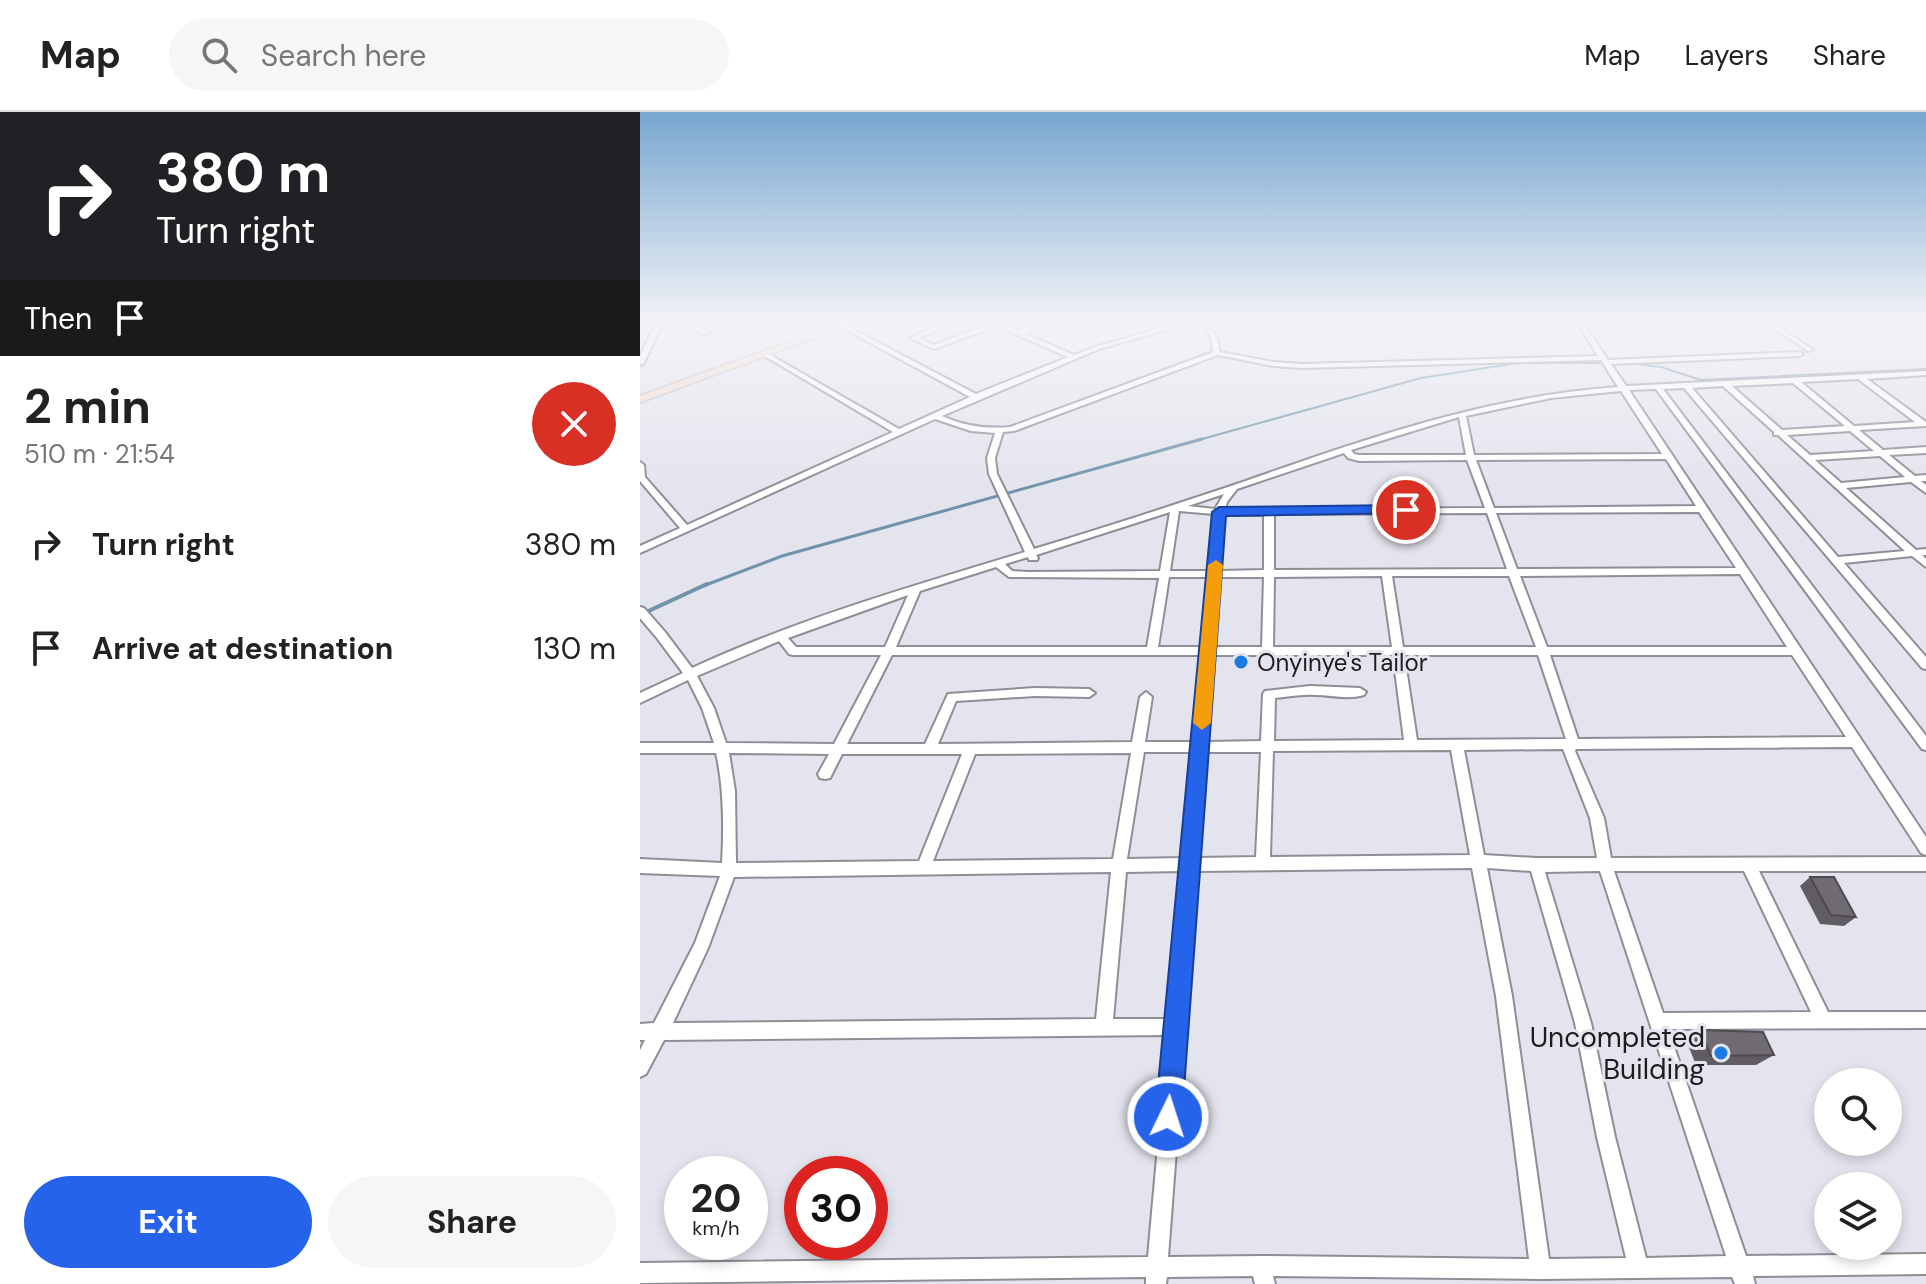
<!DOCTYPE html>
<meta charset="utf-8">
<style>
:root{--surface:#fff;--page:#f6f6f6;--text:#222;--muted:#767676;--line:#e0e0e0;--accent:#2563eb}
body{margin:0;font-family:"DM Sans",sans-serif;background:var(--page);color:var(--text);height:100vh;display:flex;flex-direction:column;font-size:30px;white-space:nowrap}
*{box-sizing:border-box;margin:0}
p{font-size:26px;color:var(--muted)}
.icon{flex:none;width:44px;height:44px;fill:none;stroke:currentColor;stroke-width:2;stroke-linecap:round;stroke-linejoin:round}
.map{position:relative;flex:1;overflow:hidden}
.side{display:flex;flex-direction:column;background:var(--surface);width:640px}
.side>*{flex:none}
.hud{background:#202124;color:#fff;overflow:hidden}
.tools{position:absolute;left:1174px;top:956px;display:grid;gap:16px}
.tools a{display:grid;place-items:center;width:88px;height:88px;border-radius:50%;background:var(--surface);box-shadow:0 4px 12px #0003;font-size:40px}
.speed{position:absolute;left:24px;top:1044px;display:flex;gap:16px;font-size:40px;font-weight:700;text-align:center}
.speed>*{display:grid;place-content:center;width:104px;height:104px;border-radius:50%;background:var(--surface);box-shadow:0 4px 12px #0003;line-height:1}
.speed small{font-size:20px;font-weight:400}
.speed .limit{border:12px solid #d22;background:#fff;color:#111}
.pin{position:absolute;display:grid;place-items:center;width:68px;height:68px;color:#fff;margin:-34px;border:4px solid #fff;border-radius:50%;box-shadow:0 2px 8px #0007}
.me{position:absolute;width:88px;margin:-44px;rotate:4deg;stroke-linejoin:round;filter:drop-shadow(0 0 6px #0008)}
.turn{display:flex;align-items:center;gap:28px;height:168px;padding:0 24px;font-size:36px}
.turn .icon{width:104px;height:104px;stroke-width:2.5}
.turn b{display:block;font-size:56px;line-height:68px}
.then{display:flex;align-items:center;height:76px;padding:0 24px;background:#0003;gap:16px;font-size:30px}
.round{display:grid;place-items:center;flex:none;width:84px;height:84px;border-radius:42px;background:var(--page)}
.headline{display:flex;align-items:center;justify-content:space-between;height:136px;padding:0 24px}
h1{font-size:48px;font-weight:700;line-height:60px}
.button{display:flex;gap:16px;margin-top:auto;padding:16px 24px}
.button a{flex:1;height:92px;border-radius:48px;background:var(--accent);color:#fff;font-size:32px;font-weight:700;line-height:92px;text-align:center}
.button a+a{background:var(--page);color:var(--text)}
ul{padding:0;list-style:none}
li{display:flex;align-items:center;gap:24px;height:104px;padding:0 24px}
li div{flex:1}
li b{display:block;font-size:30px}
li em{font-style:normal}
header{display:flex;align-items:center;gap:48px;box-sizing:border-box;height:112px;padding:0 40px;background:var(--surface);border-bottom:2px solid var(--line)}
header strong{font-size:38px}
nav{display:flex;gap:44px;margin-inline-start:auto;font-size:28px}
.search{width:560px;height:72px;background:var(--page);display:flex;align-items:center;gap:20px;box-sizing:border-box;padding:0 28px;border-radius:44px;color:var(--muted);font-size:30px}
main{display:flex;flex:1;min-height:0}
.map>svg:first-child{display:block}
</style>
<header>
<strong>Map</strong>
<div class="search"><svg class="icon" aria-label="search" viewBox="0 0 24 24"><circle cx="10" cy="10" r="6"/><path d="M15 15l6 6"/></svg>Search here</div>
<nav><a>Map</a><a>Layers</a><a>Share</a></nav>
</header>
<main>
<section class="side">
<div class="hud">
<div class="turn"><svg class="icon" aria-label="right" viewBox="0 0 24 24"><path d="M7 20v-9h11M14 6l5 5-5 5"/></svg><div><b>380 m</b>Turn right</div></div>
<div class="then">Then<svg class="icon" aria-label="arrive" viewBox="0 0 24 24"><path d="M6 21V4h12l-3 4 3 4H6"/></svg></div>
</div>
<div class="headline"><div><h1>2 min</h1><p>510 m · 21:54</p></div><a class="round" style="background:#d93025;color:#fff"><svg class="icon" aria-label="close" viewBox="0 0 24 24"><path d="M6 6l12 12M18 6L6 18"/></svg></a></div>
<ul>
<li><svg class="icon" aria-label="right" viewBox="0 0 24 24"><path d="M7 20v-9h11M14 6l5 5-5 5"/></svg><div><b>Turn right</b></div><em>380 m</em></li>
<li><svg class="icon" aria-label="arrive" viewBox="0 0 24 24"><path d="M6 21V4h12l-3 4 3 4H6"/></svg><div><b>Arrive at destination</b></div><em>130 m</em></li>
</ul>
<div class="button"><a>Exit</a><a>Share</a></div>
</section>
<div class="map">
<svg width="1286" height="1172" viewBox="0 0 1286 1172">
<rect width="100%" height="100%" fill="#e4e4ee"/>
<g fill="none" stroke-linecap="round" stroke-linejoin="round">
<!-- stream-far2 -->
<g stroke="#6e93aa" stroke-width="2">
<path d="M 988,251 L 1021,255 L 1061,268 L 1286,257"/>
<path d="M 555,329 L 781,266 L 878,251 L 960,251"/>
</g>
<!-- stream-far1 -->
<path stroke="#6e93aa" stroke-width="3" d="M 63,474 L 142,444 L 562,327"/>
<!-- stream -->
<path stroke="#6e93aa" stroke-width="4" d="M 0,503 L 67,472"/>
<defs>
<g id="minor">
<path d="M 16,212 L 22,212 L 4,251 L 0,253 L 0,244 Z"/>
<path d="M 45,212 L 53,212 L 69,221 L 64,222 Z"/>
<path d="M 302,212 L 311,212 L 279,226 L 294,233 L 350,212 L 362,212 L 378,219 L 393,212 L 402,212 L 384,221 L 434,243 L 455,235 L 536,212 L 547,212 L 459,237 L 302,304 C 324,314 345,317 370,315 L 573,240 L 571,225 L 562,212 L 568,212 L 577,225 L 580,240 L 633,250 L 662,252 L 958,244 L 938,212 L 944,212 L 968,248 L 1159,240 L 1163,242 L 1159,244 L 971,252 L 986,274 L 1286,259 L 1286,263 L 1227,267 L 1286,310 L 1286,314 L 1219,318 L 1243,338 L 1286,335 L 1286,341 L 1249,343 L 1275,364 L 1286,363 L 1286,369 L 1281,369 L 1286,373 L 1286,381 L 1271,370 L 1206,376 L 1276,438 L 1286,437 L 1286,443 L 1282,443 L 1286,447 L 1286,455 L 1272,444 L 1204,451 L 1286,545 L 1286,557 L 1282,556 L 1044,276 L 1023,277 L 1286,624 L 1286,638 L 1282,637 L 1016,277 L 989,278 L 1286,725 L 1286,743 L 1281,741 L 1212,635 L 936,637 L 935,639 L 964,706 L 971,746 L 1286,745 L 1286,759 L 1119,759 L 1188,900 L 1286,900 L 1286,916 L 1028,917 L 1106,1144 L 1286,1142 L 1286,1162 L 1113,1164 L 1115,1172 L 1095,1172 L 1092,1165 L 900,1167 L 633,1164 L 635,1172 L 615,1172 L 613,1164 L 527,1165 L 526,1172 L 506,1172 L 506,1165 L 0,1171 L 0,1151 L 508,1145 L 528,923 L 24,928 L 6,962 L 0,965 L 0,938 L 5,928 L 0,928 L 0,912 L 14,911 L 55,831 L 80,764 L 0,761 L 0,747 L 82,751 C 84,716 84,676 76,641 L 0,641 L 0,631 L 74,631 L 62,596 L 48,568 L 0,591 L 0,581 L 43,561 L 17,526 L 0,506 L 0,495 L 4,496 L 25,520 L 52,556 C 158,507 273,474 385,440 L 349,362 L 347,346 L 355,321 L 331,319 L 295,307 L 0,441 L 0,434 L 40,416 L 0,369 L 0,350 L 4,353 L 5,365 L 47,413 L 253,320 L 123,243 L 123,241 L 125,240 L 259,317 L 330,285 L 201,215 L 200,214 L 203,212 L 336,282 L 428,245 L 356,214 L 294,237 L 270,226 ZM 578,243 L 633,254 L 662,256 L 961,248 L 978,275 C 844,284 717,330 591,374 C 525,396 460,417 394,437 L 357,362 L 355,346 L 363,320 L 374,319 ZM 1218,267 L 1275,310 L 1214,314 L 1161,270 ZM 1153,271 L 1205,314 L 1142,318 L 1092,274 ZM 1083,274 L 1134,320 L 1134,323 L 1138,323 L 1265,439 L 1198,445 L 1052,276 ZM 981,279 L 1022,342 L 834,343 L 826,304 L 911,286 ZM 819,305 L 826,343 L 719,343 L 714,342 L 711,338 ZM 1210,319 L 1234,339 L 1170,343 L 1147,323 ZM 704,341 L 708,346 L 719,349 L 827,348 L 845,396 L 585,397 L 587,390 L 597,377 ZM 1240,344 L 1265,365 L 1201,371 L 1175,348 ZM 1026,347 L 1056,394 L 854,396 L 836,348 ZM 584,382 L 575,397 L 548,394 ZM 539,399 L 574,402 L 569,459 L 530,459 ZM 530,400 L 520,459 L 388,460 L 372,459 L 365,452 L 388,445 L 389,448 L 397,448 L 398,446 L 396,443 ZM 1059,400 L 1096,456 L 877,457 L 856,401 ZM 847,401 L 867,457 L 634,458 L 634,402 ZM 583,403 L 624,403 L 624,458 L 579,459 ZM 356,455 L 369,465 L 519,466 L 507,535 L 256,535 L 280,479 ZM 1100,462 L 1147,535 L 907,535 L 880,464 ZM 742,464 L 752,535 L 633,535 L 634,465 ZM 752,464 L 869,464 L 896,535 L 763,535 ZM 529,465 L 569,465 L 562,535 L 518,535 ZM 579,465 L 624,465 L 622,535 L 574,535 ZM 268,483 L 245,535 L 156,535 L 148,526 ZM 139,529 L 149,542 L 153,543 L 241,543 L 194,632 L 86,631 L 74,596 L 57,564 ZM 252,543 L 562,543 L 554,630 L 505,630 L 512,585 L 506,580 L 500,585 L 492,630 L 298,632 L 316,589 L 395,584 L 449,585 L 455,581 L 449,577 L 395,576 L 308,582 L 285,632 L 207,632 ZM 573,543 L 753,543 L 764,628 L 634,629 L 635,586 C 648,585 661,582 674,583 C 692,583 707,588 724,583 L 726,580 L 720,576 L 670,574 L 625,579 L 623,582 L 621,629 L 567,630 ZM 764,543 L 898,543 L 926,627 L 777,628 ZM 910,543 L 1152,543 L 1206,625 L 938,627 ZM 923,637 L 950,706 L 957,746 L 896,746 L 844,743 L 824,638 ZM 811,638 L 830,743 L 630,745 L 633,639 ZM 504,640 L 553,640 L 544,746 L 487,747 ZM 566,640 L 621,640 L 616,745 L 558,746 ZM 89,641 L 189,642 L 178,662 L 180,666 L 185,667 L 190,666 L 202,642 L 322,642 L 279,749 L 96,751 L 95,679 ZM 491,641 L 473,747 L 293,749 L 335,642 ZM 832,756 L 856,884 L 889,1147 L 621,1144 L 528,1145 L 557,759 ZM 847,756 L 891,759 L 935,911 L 957,1025 L 986,1146 L 909,1147 L 872,884 ZM 542,759 L 529,907 L 473,907 L 486,760 ZM 960,759 L 1086,1144 L 1006,1146 L 975,1025 L 951,911 L 905,760 ZM 974,759 L 1104,759 L 1171,900 L 1023,901 ZM 471,760 L 456,907 L 33,911 L 68,836 L 94,765 Z"/>
<path d="M 1127,212 L 1135,212 L 1173,238 L 1168,239 Z"/>
</g>
<path id="major" d="M 199,212 L 212,212 L 0,290 L 0,284 Z"/>
</defs>
<!-- minor casing -->
<use href="#minor" stroke="#8d8e96" stroke-width="4"/>
<!-- major casing -->
<use href="#major" stroke="#c4c4c5" stroke-width="4"/>
<!-- minor -->
<use href="#minor" fill="#fff" fill-rule="evenodd"/>
<!-- major -->
<use href="#major" fill="#f6dccf" fill-rule="evenodd"/>
</g>
<!-- wall -->
<g fill="#605c62">
<path d="M 1170,765 L 1216,805 L 1204,814 L 1180,812 L 1160,774 Z"/>
<path d="M 1060,918 L 1134,943 L 1116,953 L 1056,953 L 1046,928 Z"/>
</g>
<!-- building -->
<g fill="#706b72" stroke="#4e4b50" stroke-width="2">
<path d="M 1170,765 L 1194,765 L 1216,805 L 1191,803 Z"/>
<path d="M 1060,918 L 1123,920 L 1134,943 L 1071,944 Z"/>
</g>
<!-- sky -->
<linearGradient id="sky" x2="0" y2="1"><stop stop-color="#77a7cf"/><stop offset="0.56" stop-color="#f3f3f7"/><stop offset="1" stop-color="#f3f3f7" stop-opacity="0"/></linearGradient>
<rect width="1286" height="376" fill="url(#sky)"/>
<!-- route -->
<path fill="#2563eb" stroke="#184099" stroke-width="2" d="M 766,393 L 773,398 L 771,401 L 586,404 L 542,1005 L 538,1015 L 528,1019 L 519,1015 L 515,1005 L 572,400 L 579,395 Z"/>
<!-- slow -->
<path fill="#f59e0b" d="M 576,448 L 583,453 L 571,611 L 562,618 L 553,611 L 568,453 Z"/>
<!-- markers -->
<g fill="#1c7ae3" stroke="#e4e4ee" stroke-width="3">
<circle cx="601" cy="550" r="8"/>
<circle cx="1081" cy="941" r="8"/>
</g>
<g text-anchor="middle" dominant-baseline="central" stroke-width="6" stroke-linejoin="round" paint-order="stroke">
<!-- poi labels -->
<g font-size="24" fill="#1d1d20" stroke="#e4e4ee" text-anchor="start">
<text x="617" y="550">Onyinye's Tailor</text>
</g>
<!-- near-poi labels -->
<g font-size="28" fill="#1d1d20" stroke="#e4e4ee" text-anchor="end">
<text x="1065" y="925">Uncompleted<tspan x="1065" dy="32">Building</tspan></text>
</g>
</g>
</svg>
<div class="tools">
<a><svg class="icon" aria-label="search" viewBox="0 0 24 24"><circle cx="10" cy="10" r="6"/><path d="M15 15l6 6"/></svg></a>
<a><svg class="icon" aria-label="layers" viewBox="0 0 24 24"><path d="M12 4l9 5-9 5-9-5zM3 14l9 5 9-5"/></svg></a>
</div>
<div class="speed"><div>20<small>km/h</small></div><div class="limit">30</div></div>
<div class="pin" style="left:766px;top:398px;background:#d93025"><svg class="icon" aria-label="arrive" viewBox="0 0 24 24"><path d="M6 21V4h12l-3 4 3 4H6"/></svg></div>
<svg class="me" style="left:528px;top:1005px" viewBox="-20 -20 40 40"><circle r="17" fill="#2563eb" stroke="#fff" stroke-width="3"/><path d="M0-11L8 9 0 5-8 9z" fill="#fff"/></svg>
</div>
</main>
